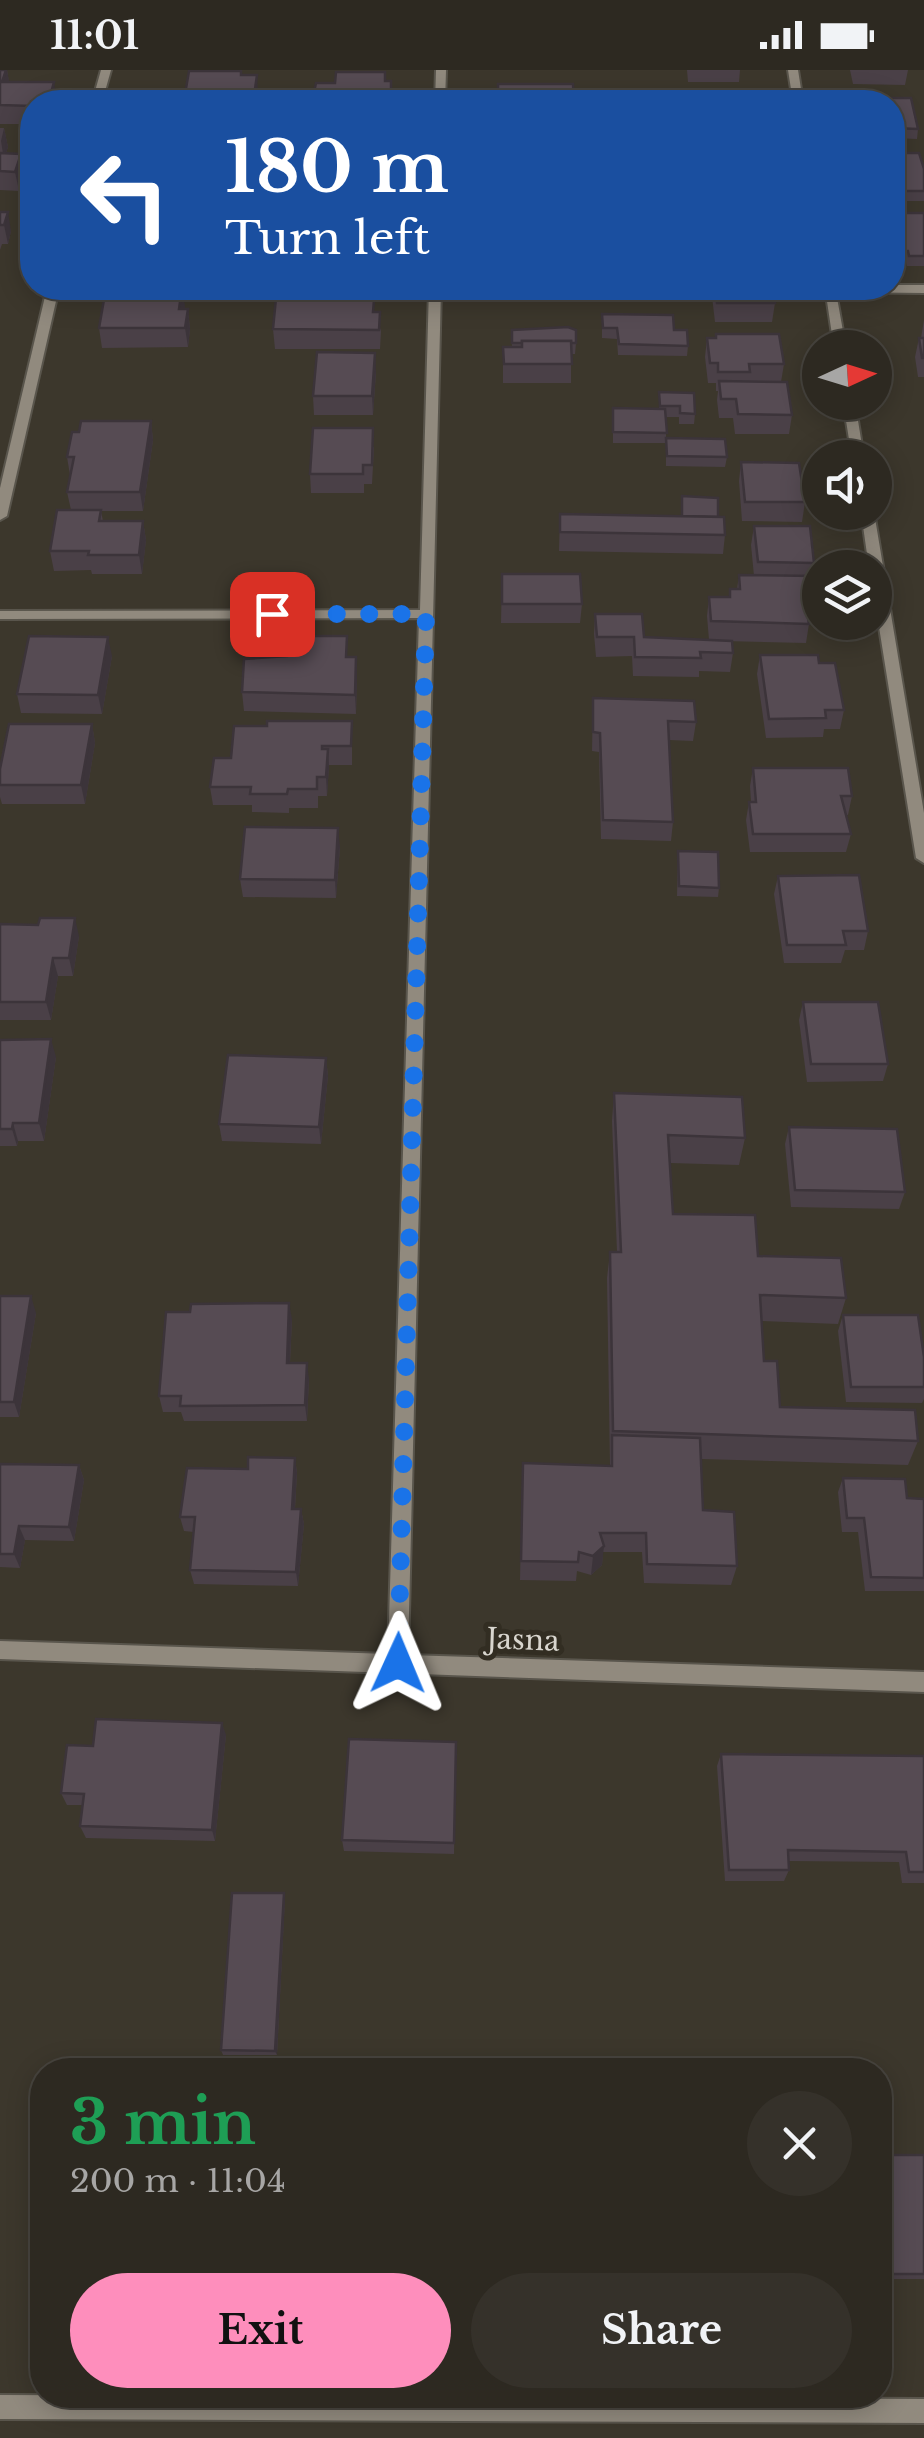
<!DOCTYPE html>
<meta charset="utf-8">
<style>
:root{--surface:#2d2921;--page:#35312a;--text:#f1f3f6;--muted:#a7a6a5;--line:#48453f;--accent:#fe8ebc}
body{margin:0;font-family:"Libre Baskerville",serif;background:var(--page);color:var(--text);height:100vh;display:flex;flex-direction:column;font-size:38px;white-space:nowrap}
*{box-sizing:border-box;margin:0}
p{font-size:32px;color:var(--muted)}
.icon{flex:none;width:55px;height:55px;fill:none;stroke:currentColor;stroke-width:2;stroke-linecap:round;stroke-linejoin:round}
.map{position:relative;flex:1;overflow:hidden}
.drawer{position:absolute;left:30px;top:1988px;width:862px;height:350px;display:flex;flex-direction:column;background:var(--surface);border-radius:40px;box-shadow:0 5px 25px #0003,0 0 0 2px var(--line)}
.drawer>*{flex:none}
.guide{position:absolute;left:20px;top:20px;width:885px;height:210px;border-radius:40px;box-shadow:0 5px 25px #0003,0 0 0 2px var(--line);background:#1a4fa0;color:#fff;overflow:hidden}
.needle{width:65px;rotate:86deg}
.fabs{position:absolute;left:802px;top:260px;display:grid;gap:20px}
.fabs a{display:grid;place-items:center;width:90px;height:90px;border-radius:50%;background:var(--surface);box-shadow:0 5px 25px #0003,0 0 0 2px var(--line);font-size:50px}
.pin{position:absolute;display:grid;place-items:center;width:85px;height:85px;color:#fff;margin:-42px;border-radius:20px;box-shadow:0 5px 15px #0006}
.me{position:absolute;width:110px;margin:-55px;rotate:1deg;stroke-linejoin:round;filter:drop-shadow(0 0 8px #0008)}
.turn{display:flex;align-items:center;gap:35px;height:210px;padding:0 40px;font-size:45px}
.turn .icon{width:130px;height:130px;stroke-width:2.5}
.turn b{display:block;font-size:70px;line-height:85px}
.round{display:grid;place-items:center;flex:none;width:105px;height:105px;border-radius:52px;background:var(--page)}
.headline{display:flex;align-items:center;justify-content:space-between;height:170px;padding:0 40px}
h1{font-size:60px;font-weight:700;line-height:75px;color:#1e9e55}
.button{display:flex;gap:20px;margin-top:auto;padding:20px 40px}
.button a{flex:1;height:115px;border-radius:60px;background:var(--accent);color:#111;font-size:40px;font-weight:700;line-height:115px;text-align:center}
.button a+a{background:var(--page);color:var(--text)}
.status{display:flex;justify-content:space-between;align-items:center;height:70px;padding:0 50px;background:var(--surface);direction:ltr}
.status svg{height:28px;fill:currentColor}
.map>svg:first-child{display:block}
</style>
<div class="status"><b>11:01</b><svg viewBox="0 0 49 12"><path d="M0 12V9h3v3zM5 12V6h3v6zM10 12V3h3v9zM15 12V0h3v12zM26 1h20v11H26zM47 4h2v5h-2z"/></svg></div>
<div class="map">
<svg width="924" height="2368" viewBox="0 0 924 2368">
<rect width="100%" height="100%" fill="#3c372c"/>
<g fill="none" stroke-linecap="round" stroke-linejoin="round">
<defs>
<g id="minor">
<path d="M 101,0 L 111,0 L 102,32 L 92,32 Z"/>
<path d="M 436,0 L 446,0 L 445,32 L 435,32 Z"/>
<path d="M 788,0 L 798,0 L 803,32 L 793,32 Z"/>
<path d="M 892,215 L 924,215 L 924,223 L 836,222 L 846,278 L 834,278 L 825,218 L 892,218 Z"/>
<path d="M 47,218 L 59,218 L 7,446 L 0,450 L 0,418 Z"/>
<path d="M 429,218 L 441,218 L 408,1585 L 924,1602 L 924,1622 L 0,1589 L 0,1571 L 388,1584 L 419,548 L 0,549 L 0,541 L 420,540 Z"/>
<path d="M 843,332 L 855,332 L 864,388 L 852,388 Z"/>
<path d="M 861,442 L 874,442 L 924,743 L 924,793 L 916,788 L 875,532 L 875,498 L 869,498 Z"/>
<path d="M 0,2325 L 924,2329 L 924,2353 L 0,2349 Z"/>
</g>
</defs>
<!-- minor casing -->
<use href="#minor" stroke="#59554c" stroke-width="4"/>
<!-- minor -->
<use href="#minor" fill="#918a7e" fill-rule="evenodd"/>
</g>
<!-- wall -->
<g fill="#4a4047">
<path d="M 0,0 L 7,0 L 9,12 L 57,31 L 56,32 L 32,32 L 32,54 L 0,54 Z"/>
<path d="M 687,0 L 740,0 L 739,12 L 688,12 Z"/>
<path d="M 850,0 L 908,0 L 905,15 L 853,14 Z"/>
<path d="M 242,5 L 258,24 L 257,32 L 184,32 L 184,30 Z"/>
<path d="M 872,28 L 911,28 L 918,59 L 917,69 L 892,68 L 892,32 L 871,32 Z"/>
<path d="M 0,58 L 4,58 L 8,77 L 6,83 L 21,84 L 24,102 L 19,121 L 0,120 Z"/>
<path d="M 892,83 L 924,99 L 924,131 L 902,131 L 901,126 L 892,126 Z"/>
<path d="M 0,142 L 11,161 L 8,174 L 2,174 L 0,180 Z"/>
<path d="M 900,143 L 924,143 L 924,196 L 907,196 L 906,191 L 892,191 L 892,148 L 899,148 Z"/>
<path d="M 711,218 L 773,218 L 775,233 L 772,252 L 715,252 Z"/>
<path d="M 185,236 L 184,239 L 188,239 L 190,259 L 188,277 L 102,278 L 99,258 Z"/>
<path d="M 375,242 L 381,261 L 380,279 L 275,279 L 273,259 Z"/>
<path d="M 602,244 L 674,260 L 688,276 L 687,286 L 618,285 L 617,269 L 602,268 Z"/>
<path d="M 924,250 L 924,307 L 918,307 L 915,287 L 919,268 L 921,268 Z"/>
<path d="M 512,260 L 576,273 L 575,284 L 571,284 L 571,313 L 503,313 L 503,277 L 512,277 Z"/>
<path d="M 716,264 L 784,294 L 781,312 L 792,345 L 789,364 L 735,364 L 733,348 L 719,348 L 717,330 L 718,321 L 716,321 L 716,313 L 708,313 L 705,287 L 707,268 L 716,268 Z"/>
<path d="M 376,302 L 373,345 L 314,345 L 313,326 Z"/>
<path d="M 659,322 L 695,344 L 694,354 L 679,354 L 679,347 L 666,347 L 666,373 L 613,373 L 613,338 L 659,339 Z"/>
<path d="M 151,351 L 153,370 L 143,441 L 101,441 L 103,451 L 143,451 L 146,470 L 142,504 L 92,504 L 91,500 L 54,501 L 50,481 L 71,440 L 67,422 L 70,405 L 67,387 L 79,362 Z"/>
<path d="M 666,368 L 727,387 L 725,397 L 666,396 Z"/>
<path d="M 374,377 L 372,414 L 364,414 L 364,423 L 311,423 L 310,404 Z"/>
<path d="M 741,392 L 805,432 L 802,452 L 742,451 L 739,411 Z"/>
<path d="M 682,426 L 718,447 L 725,465 L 723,484 L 559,481 L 560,444 L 681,446 Z"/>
<path d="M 754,456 L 814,493 L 812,506 L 818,527 L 815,546 L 808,546 L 809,554 L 806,573 L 724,571 L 733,583 L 730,602 L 699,601 L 699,607 L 633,606 L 632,586 L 596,587 L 594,564 L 595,544 L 644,567 L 709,570 L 707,546 L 709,527 L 729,527 L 730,519 L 737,519 L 739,505 L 754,506 L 751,475 Z"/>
<path d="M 502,504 L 582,534 L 580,553 L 501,553 Z"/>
<path d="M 760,585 L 819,593 L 844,640 L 840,659 L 824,659 L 823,667 L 766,668 L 757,604 Z"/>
<path d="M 112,586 L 102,644 L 21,643 L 17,624 Z"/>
<path d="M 348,587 L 357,606 L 356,644 L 244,641 L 242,622 Z"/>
<path d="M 593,628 L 696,652 L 693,671 L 669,670 L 673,752 L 671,771 L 601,769 L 599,682 L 592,681 Z"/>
<path d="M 352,651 L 352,695 L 329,695 L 327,726 L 318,726 L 318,738 L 289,738 L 289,743 L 252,742 L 252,735 L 213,735 L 210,717 L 267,656 Z"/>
<path d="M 92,654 L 95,673 L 85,734 L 2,734 L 0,727 L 0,699 Z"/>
<path d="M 753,698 L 852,726 L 848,745 L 846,745 L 851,764 L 846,782 L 750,782 L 746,750 L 749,732 L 751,732 L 750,716 Z"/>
<path d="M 340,777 L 336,828 L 243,827 L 240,809 Z"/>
<path d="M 678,781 L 719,818 L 718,827 L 677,826 Z"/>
<path d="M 778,806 L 868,861 L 864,880 L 845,880 L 841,893 L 784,893 L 774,824 Z"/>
<path d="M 0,854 L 79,866 L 73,906 L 58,906 L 51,950 L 0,950 Z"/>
<path d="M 803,932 L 888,994 L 883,1011 L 807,1012 L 799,950 Z"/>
<path d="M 0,970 L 56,987 L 44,1071 L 18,1071 L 17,1076 L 0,1076 Z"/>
<path d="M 326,988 L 328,1006 L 321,1074 L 222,1071 L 219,1054 Z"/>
<path d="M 614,1023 L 745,1068 L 739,1095 L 670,1093 L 673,1144 L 846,1228 L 838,1254 L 762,1251 L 764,1291 L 780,1337 L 918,1371 L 908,1395 L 701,1389 L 703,1440 L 737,1496 L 731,1515 L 644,1513 L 642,1482 L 603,1482 L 602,1495 L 591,1505 L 577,1501 L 576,1511 L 520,1510 L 522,1413 L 610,1396 L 607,1208 L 610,1182 L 617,1182 L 612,1051 Z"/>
<path d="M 789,1057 L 905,1122 L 899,1139 L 791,1137 L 785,1074 Z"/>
<path d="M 0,1226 L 36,1243 L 19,1347 L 0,1347 Z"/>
<path d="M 843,1245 L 924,1287 L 924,1329 L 922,1333 L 846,1332 L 838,1261 Z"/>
<path d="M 292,1249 L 290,1293 L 309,1309 L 307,1351 L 184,1351 L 181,1342 L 163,1342 L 159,1326 Z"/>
<path d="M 295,1388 L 297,1403 L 295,1439 L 301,1439 L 304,1454 L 298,1516 L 194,1514 L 190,1500 L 194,1462 L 184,1461 L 180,1447 L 248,1399 Z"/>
<path d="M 0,1394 L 79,1395 L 84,1410 L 74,1471 L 25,1470 L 20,1498 L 0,1497 Z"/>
<path d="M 843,1408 L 907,1428 L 924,1429 L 924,1521 L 865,1521 L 858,1462 L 842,1462 L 838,1422 Z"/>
<path d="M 226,1665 L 215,1771 L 86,1768 L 80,1756 L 83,1735 L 67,1735 L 61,1723 L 93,1676 Z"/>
<path d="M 456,1672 L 454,1784 L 344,1781 L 342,1770 Z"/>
<path d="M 721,1684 L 924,1686 L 924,1813 L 902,1813 L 899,1792 L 788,1791 L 789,1800 L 784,1811 L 725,1811 L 717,1696 Z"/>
<path d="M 284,1823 L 285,1829 L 277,1985 L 223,1985 L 221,1980 Z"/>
<rect x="880" y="2085" width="44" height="124"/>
</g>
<!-- shaded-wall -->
<g fill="#3c343a">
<path d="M 6,0 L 7,0 L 10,16 L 2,12 Z"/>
<path d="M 257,5 L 258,24 L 257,32 L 255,32 Z"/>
<path d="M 54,12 L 57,31 L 56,32 L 49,32 Z"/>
<path d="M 4,58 L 8,77 L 4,90 L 1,71 Z"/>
<path d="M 21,84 L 24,102 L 19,121 L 15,102 Z"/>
<path d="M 8,142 L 11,161 L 8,174 L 4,155 Z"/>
<path d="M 182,218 L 185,236 L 181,259 L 179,239 Z"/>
<path d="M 188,239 L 190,259 L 188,277 L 185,258 Z"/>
<path d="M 375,283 L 376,302 L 373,345 L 372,326 Z"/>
<path d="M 151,351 L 153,370 L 143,441 L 140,422 Z"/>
<path d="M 143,451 L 146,470 L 142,504 L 139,485 Z"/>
<path d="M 108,567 L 112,586 L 102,644 L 98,625 Z"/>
<path d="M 356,587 L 357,606 L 356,644 L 355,625 Z"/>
<path d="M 92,654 L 95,673 L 85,734 L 81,715 Z"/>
<path d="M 328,679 L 329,698 L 327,726 L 326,707 Z"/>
<path d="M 338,758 L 340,777 L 336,828 L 335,810 Z"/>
<path d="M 75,848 L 79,866 L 73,906 L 69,888 Z"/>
<path d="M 53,888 L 58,906 L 51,950 L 46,932 Z"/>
<path d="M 51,969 L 56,987 L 44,1071 L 39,1053 Z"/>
<path d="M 326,988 L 328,1006 L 321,1074 L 319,1057 Z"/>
<path d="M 13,1053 L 18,1071 L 17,1076 L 12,1059 Z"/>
<path d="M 31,1226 L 36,1243 L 19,1347 L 14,1332 Z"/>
<path d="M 289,1233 L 292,1249 L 289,1309 L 287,1293 Z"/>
<path d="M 307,1293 L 309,1309 L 307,1351 L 305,1335 Z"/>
<path d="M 295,1388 L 297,1403 L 294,1454 L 292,1439 Z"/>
<path d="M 79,1395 L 84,1410 L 74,1471 L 69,1457 Z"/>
<path d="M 301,1439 L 304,1454 L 298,1516 L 296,1502 Z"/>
<path d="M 19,1456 L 25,1470 L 20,1498 L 14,1484 Z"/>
<path d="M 604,1476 L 602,1495 L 591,1505 L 593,1486 Z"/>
<path d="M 222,1653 L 226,1665 L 215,1771 L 212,1760 Z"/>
<path d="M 284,1823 L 285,1829 L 277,1985 L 275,1981 Z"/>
</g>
<!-- building -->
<g fill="#564b53" stroke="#3c343a" stroke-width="2.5">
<path d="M 0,0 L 6,0 L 2,12 L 54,12 L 49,30 L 35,29 L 34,32 L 32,32 L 32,36 L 0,35 Z"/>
<path d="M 189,1 L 241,1 L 241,5 L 257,5 L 254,26 L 235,26 L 235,30 L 184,30 Z"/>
<path d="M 336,2 L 385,2 L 385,11 L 391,11 L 391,29 L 384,29 L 384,32 L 312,32 L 316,13 L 335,13 Z"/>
<path d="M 498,14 L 573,14 L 574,32 L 498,32 Z"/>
<path d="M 872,28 L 911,28 L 918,59 L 892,58 L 892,32 L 873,32 Z"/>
<path d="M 0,83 L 21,84 L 15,102 L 0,101 Z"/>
<path d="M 892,83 L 919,83 L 924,99 L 924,121 L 904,121 L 903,116 L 892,116 Z"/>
<path d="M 0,142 L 8,142 L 4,155 L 0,155 Z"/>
<path d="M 900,143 L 924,143 L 924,186 L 909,186 L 908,181 L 892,181 L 892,148 L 901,148 Z"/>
<path d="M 106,218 L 182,218 L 179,239 L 188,239 L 185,258 L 99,258 Z"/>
<path d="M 277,218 L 375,218 L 373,242 L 380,242 L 379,260 L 273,259 Z"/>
<path d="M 715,218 L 773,218 L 775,233 L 717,233 Z"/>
<path d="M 602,244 L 673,245 L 674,260 L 687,260 L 688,276 L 619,274 L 617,258 L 603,258 Z"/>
<path d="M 568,257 L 576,260 L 576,273 L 571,273 L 571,271 L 522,271 L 522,273 L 512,273 L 512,260 Z"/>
<path d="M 716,264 L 779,264 L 784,294 L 749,294 L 750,302 L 718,302 L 718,293 L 710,293 L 707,268 L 716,268 Z"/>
<path d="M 919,268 L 924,268 L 924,288 L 922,288 Z"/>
<path d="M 522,271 L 571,271 L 572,294 L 504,294 L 503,277 L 522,277 Z"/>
<path d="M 317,282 L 375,283 L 372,326 L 313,326 Z"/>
<path d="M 719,311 L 787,312 L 792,345 L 738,344 L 736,329 L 721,329 Z"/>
<path d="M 659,322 L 694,323 L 695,344 L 680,343 L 680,336 L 660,336 Z"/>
<path d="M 613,338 L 665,339 L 667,363 L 613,362 Z"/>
<path d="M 81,351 L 151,351 L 140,422 L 67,422 L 74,387 L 67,387 L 72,362 L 79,362 Z"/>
<path d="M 313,358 L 373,358 L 372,395 L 363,395 L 363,404 L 310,404 Z"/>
<path d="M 666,368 L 725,369 L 727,387 L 667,386 Z"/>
<path d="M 741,392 L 799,393 L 805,432 L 745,432 Z"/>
<path d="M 682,426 L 718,428 L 718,447 L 682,446 Z"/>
<path d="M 57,440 L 101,440 L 99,451 L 143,451 L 139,485 L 88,485 L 89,481 L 50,481 Z"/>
<path d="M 560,444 L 724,447 L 725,465 L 560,462 Z"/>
<path d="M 754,456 L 810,456 L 814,493 L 758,492 Z"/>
<path d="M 502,504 L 580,504 L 582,534 L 502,534 Z"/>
<path d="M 739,505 L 815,506 L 818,527 L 805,527 L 809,554 L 711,551 L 709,527 L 730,527 L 730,519 L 740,519 Z"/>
<path d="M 595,544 L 642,544 L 644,567 L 732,571 L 733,583 L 700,582 L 701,588 L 635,587 L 634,567 L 597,567 Z"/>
<path d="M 29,566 L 108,567 L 98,625 L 17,624 Z"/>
<path d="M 289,566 L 347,566 L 346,587 L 356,587 L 355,625 L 242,622 L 244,589 L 287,586 Z"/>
<path d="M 760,585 L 818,585 L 819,593 L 835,593 L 844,640 L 825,640 L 826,648 L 769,649 Z"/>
<path d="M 593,628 L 694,631 L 696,652 L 668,651 L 673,752 L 603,750 L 600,663 L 593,662 Z"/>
<path d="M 267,651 L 352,651 L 351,676 L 322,676 L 322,679 L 328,679 L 326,707 L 317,707 L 317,719 L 288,719 L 287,724 L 250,724 L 251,717 L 210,717 L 214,688 L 231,688 L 234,656 L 267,656 Z"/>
<path d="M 9,654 L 92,654 L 81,715 L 0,715 L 0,699 Z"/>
<path d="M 753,698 L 848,698 L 852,726 L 841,726 L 851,764 L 753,764 L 749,732 L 756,732 Z"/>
<path d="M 245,757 L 338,758 L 335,810 L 240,809 Z"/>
<path d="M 678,781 L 718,782 L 719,818 L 679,816 Z"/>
<path d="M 859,805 L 868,861 L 843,861 L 846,875 L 787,875 L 778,806 Z"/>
<path d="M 40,848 L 75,848 L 69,888 L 53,888 L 46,932 L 0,932 L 0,854 L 38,855 Z"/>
<path d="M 803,932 L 878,932 L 888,994 L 811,994 Z"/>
<path d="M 51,969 L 39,1053 L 13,1053 L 12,1059 L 0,1059 L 0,970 Z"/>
<path d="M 228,985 L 326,988 L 319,1057 L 219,1054 Z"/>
<path d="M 614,1023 L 742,1027 L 745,1068 L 668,1065 L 673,1144 L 755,1145 L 758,1186 L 841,1188 L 846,1228 L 760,1225 L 764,1291 L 777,1291 L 780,1337 L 915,1340 L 918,1371 L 613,1361 L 610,1182 L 621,1182 Z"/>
<path d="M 789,1057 L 897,1059 L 905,1122 L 795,1120 Z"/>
<path d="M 0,1226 L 31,1226 L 14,1332 L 0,1332 Z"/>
<path d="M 289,1233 L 287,1293 L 307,1293 L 305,1335 L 180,1336 L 181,1326 L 159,1326 L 166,1242 L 190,1242 L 191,1234 Z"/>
<path d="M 843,1245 L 918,1245 L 924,1287 L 924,1317 L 851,1317 Z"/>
<path d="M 612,1365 L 700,1368 L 703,1440 L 734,1442 L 737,1496 L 647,1494 L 646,1463 L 600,1463 L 604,1476 L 593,1486 L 579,1482 L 578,1492 L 521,1491 L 523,1393 L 612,1396 Z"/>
<path d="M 248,1387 L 295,1388 L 292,1439 L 301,1439 L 296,1502 L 190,1500 L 195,1447 L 180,1447 L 187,1398 L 248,1399 Z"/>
<path d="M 0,1394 L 79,1395 L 69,1457 L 19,1456 L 14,1484 L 0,1484 Z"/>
<path d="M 843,1408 L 905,1409 L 907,1428 L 924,1429 L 924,1508 L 871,1507 L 864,1448 L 847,1448 Z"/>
<path d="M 96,1649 L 222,1653 L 212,1760 L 80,1756 L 84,1724 L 61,1723 L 67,1675 L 93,1676 Z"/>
<path d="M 349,1669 L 456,1672 L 454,1773 L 342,1770 Z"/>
<path d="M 721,1684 L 924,1686 L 924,1802 L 909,1802 L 906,1782 L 788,1780 L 789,1800 L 729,1800 Z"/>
<path d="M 232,1823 L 284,1823 L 275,1981 L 221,1980 Z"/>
<rect x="880" y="2085" width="44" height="119"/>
<path d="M 42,2136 L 42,2211 L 35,2211 Z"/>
</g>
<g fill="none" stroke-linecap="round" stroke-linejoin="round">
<!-- route -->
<path stroke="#1a73e8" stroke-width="18" stroke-dasharray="0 32.4" d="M 272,544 L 426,544 L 398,1593"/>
</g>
<g text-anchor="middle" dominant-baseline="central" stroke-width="10" stroke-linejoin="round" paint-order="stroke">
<!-- street labels -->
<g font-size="28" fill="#d8d5ce" stroke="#322d22">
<text transform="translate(523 1570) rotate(2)">Jasna</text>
</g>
</g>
</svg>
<div class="fabs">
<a><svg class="needle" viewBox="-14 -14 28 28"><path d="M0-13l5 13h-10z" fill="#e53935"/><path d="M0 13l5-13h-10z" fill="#a7a6a5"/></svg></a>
<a><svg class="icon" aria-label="sound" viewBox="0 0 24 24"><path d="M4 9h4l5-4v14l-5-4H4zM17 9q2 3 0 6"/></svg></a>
<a><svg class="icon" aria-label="layers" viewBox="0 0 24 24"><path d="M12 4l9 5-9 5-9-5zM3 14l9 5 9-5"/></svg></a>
</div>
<div class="pin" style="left:272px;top:544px;background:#d93025"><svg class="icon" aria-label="arrive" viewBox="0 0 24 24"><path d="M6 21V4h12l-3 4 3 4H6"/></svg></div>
<svg class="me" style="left:398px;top:1593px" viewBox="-20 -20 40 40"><path d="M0-17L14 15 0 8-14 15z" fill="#1a73e8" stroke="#fff" stroke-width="4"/></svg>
<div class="guide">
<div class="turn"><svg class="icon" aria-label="left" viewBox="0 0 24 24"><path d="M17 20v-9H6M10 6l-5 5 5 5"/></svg><div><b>180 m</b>Turn left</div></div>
</div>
<section class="drawer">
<div class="headline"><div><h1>3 min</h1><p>200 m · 11:04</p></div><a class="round"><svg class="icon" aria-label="close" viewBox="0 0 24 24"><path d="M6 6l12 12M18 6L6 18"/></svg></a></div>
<div class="button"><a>Exit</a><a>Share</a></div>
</section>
</div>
